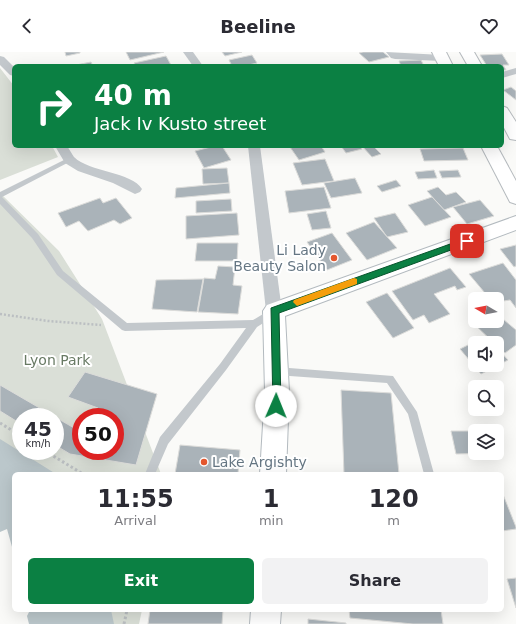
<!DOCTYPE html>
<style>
:root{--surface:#fff;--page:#f2f2f3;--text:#2b2b33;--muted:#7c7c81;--accent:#0b8043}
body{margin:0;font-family:"DejaVu Sans",sans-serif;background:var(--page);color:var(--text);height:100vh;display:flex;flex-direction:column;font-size:15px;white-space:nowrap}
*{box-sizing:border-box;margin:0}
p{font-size:13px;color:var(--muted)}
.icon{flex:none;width:22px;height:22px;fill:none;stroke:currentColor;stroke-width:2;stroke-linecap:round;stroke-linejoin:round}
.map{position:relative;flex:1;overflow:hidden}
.details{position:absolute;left:12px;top:420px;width:492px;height:140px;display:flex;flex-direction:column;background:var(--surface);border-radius:6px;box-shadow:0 4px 16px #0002}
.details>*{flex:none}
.hud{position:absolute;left:12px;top:12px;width:492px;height:84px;border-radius:6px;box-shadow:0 4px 16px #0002;background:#0b8043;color:#fff;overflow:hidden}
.needle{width:26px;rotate:280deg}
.buttons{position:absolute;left:468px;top:240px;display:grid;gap:8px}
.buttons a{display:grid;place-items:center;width:36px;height:36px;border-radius:6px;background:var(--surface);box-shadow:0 4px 16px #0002;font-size:20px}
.speed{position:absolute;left:12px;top:356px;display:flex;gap:8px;font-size:20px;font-weight:700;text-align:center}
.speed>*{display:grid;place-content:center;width:52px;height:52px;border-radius:50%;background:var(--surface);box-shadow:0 4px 16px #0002;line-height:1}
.speed small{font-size:10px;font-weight:400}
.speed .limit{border:6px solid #d22;background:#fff;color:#111}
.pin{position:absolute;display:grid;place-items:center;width:34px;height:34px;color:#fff;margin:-17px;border-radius:8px;box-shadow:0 2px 6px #0006}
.me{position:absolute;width:44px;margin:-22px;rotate:1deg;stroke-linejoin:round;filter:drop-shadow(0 0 3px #0008)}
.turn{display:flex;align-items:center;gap:14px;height:84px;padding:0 16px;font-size:18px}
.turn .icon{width:52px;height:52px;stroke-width:2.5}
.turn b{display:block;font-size:28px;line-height:34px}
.eta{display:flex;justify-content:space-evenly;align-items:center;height:68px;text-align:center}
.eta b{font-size:24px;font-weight:700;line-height:28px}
.action{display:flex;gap:8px;margin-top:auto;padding:8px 16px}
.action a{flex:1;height:46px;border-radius:6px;background:var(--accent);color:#fff;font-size:16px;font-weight:700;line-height:46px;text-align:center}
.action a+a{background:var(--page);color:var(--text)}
header{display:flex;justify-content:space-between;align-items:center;height:52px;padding:0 16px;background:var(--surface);font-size:18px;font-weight:700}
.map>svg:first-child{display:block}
</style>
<header><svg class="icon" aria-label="back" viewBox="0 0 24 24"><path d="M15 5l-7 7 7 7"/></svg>Beeline<svg class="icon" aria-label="heart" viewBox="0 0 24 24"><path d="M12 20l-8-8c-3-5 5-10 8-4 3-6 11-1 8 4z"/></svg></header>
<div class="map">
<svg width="516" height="572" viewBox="0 0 516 572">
<rect width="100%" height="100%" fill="#fafaf8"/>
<!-- green -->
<g fill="#dadfd7" fill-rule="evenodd">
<path d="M 0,16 L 14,34 L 14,94 L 52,94 L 58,105 L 0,128 Z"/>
<path d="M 0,141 L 59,199 L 102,267 L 161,422 L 14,422 L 14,558 L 142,558 L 139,572 L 0,572 ZM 21,365 L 55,365 L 55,399 L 21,399 ZM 81,365 L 115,365 L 115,399 L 81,399 Z"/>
</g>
<!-- water -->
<path fill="#bbc7cb" d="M 0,387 L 56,422 L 14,422 L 14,558 L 111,558 L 114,572 L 0,572 Z"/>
<!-- pier -->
<path fill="#fafaf8" d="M 7,477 L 14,502 L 14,558 L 30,558 L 27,564 L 29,572 L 0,572 L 0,480 Z"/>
<!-- building -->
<g fill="#aab3b9" stroke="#dcdcda">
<path d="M 65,0 L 80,0 L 80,1 L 66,4 Z"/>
<path d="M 126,0 L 164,0 L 130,8 Z"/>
<path d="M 222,0 L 242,0 L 225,4 Z"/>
<path d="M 363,0 L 383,0 L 389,5 L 369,10 L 359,1 Z"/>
<path d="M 502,2 L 509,13 L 503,13 L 506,18 L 502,18 L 502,14 L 487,14 L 480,3 Z"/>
<path d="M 252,3 L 257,11 L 244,14 L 232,14 L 229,8 Z"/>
<path d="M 166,4 L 171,13 L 136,14 L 134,11 Z"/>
<path d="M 421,8 L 424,14 L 401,14 L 399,9 Z"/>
<path d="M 91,10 L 93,14 L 76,13 Z"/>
<path d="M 511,35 L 516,39 L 516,48 L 503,38 Z"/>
<path d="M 215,94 L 222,94 L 231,108 L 204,116 L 195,99 Z"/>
<path d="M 295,94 L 321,94 L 325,100 L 299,108 L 290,95 Z"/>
<path d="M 341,94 L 359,94 L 362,97 L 346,101 Z"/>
<path d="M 362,94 L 373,94 L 381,102 L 372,105 Z"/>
<path d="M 463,96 L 468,108 L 424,109 L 420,97 Z"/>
<path d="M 325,107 L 334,129 L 302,133 L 293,111 Z"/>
<path d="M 227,116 L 229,131 L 203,132 L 202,117 Z"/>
<path d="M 434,118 L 437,126 L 418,127 L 415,120 Z"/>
<path d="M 458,118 L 461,125 L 442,126 L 439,119 Z"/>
<path d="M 355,126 L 362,141 L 331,146 L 324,131 Z"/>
<path d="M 396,128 L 401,134 L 382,140 L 377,134 Z"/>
<path d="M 229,131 L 230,141 L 175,146 L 176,136 Z"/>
<path d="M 324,135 L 331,156 L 289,161 L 285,139 Z"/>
<path d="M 438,135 L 446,143 L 456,140 L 466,150 L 444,158 L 427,139 Z"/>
<path d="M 432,145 L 451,165 L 425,174 L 408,153 Z"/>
<path d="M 100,146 L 103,151 L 116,146 L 132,166 L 120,172 L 114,168 L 88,179 L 79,169 L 66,175 L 58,161 Z"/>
<path d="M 231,147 L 232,159 L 196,161 L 196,149 Z"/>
<path d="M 480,148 L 494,164 L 467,172 L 453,155 Z"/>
<path d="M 326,159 L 331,176 L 312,178 L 307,162 Z"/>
<path d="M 237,161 L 239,183 L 186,187 L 186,164 Z"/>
<path d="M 395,161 L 408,180 L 387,185 L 374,166 Z"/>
<path d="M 374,170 L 397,196 L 367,208 L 346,181 Z"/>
<path d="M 332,181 L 352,208 L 327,218 L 307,190 Z"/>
<path d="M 197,191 L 238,191 L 237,209 L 195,209 Z"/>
<path d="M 516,193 L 516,214 L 514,215 L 500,197 Z"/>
<path d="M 503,211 L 516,228 L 516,256 L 510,248 L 497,250 L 497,247 L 490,247 L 469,222 Z"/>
<path d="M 218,214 L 235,215 L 233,233 L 242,234 L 238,262 L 198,260 L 204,226 L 215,227 Z"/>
<path d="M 450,216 L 466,235 L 457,238 L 455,234 L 434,242 L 450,262 L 429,271 L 424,263 L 413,268 L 392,239 Z"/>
<path d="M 203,227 L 197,260 L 152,257 L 156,228 Z"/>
<path d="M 387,241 L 414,276 L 393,286 L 366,250 Z"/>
<path d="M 497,262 L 516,278 L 516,293 L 505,301 L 497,293 L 497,291 L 494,291 L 474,272 L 479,269 L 497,269 Z"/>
<path d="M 486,284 L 492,291 L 475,291 L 475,313 L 497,313 L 497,296 L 508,308 L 481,322 L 460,297 Z"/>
<path d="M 85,320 L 157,342 L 136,413 L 70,402 L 55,393 L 55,365 L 21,365 L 21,372 L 0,359 L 0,333 L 81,380 L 81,399 L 115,399 L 115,365 L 95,365 L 98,356 L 68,345 Z"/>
<path d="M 341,338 L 391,341 L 399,422 L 344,422 Z"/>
<path d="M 451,379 L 487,379 L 475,379 L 475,401 L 494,401 L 456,402 Z"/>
<path d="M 180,393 L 240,398 L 238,422 L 175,422 Z"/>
<path d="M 502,440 L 516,475 L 516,477 L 502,479 Z"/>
<path d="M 516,526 L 516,556 L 507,527 Z"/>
<path d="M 150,558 L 223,558 L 222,572 L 148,572 Z"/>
<path d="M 349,558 L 441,558 L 443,572 L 413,572 L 350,566 Z"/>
<path d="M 308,567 L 346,571 L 346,572 L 308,572 Z"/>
</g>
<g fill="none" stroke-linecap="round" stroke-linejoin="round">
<defs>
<g id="secondary">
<path d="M 516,164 L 516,178 L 285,264 L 289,340 L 286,422 L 260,422 L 265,340 L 263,259 L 267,253 Z"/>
<path d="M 251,558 L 281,558 L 280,572 L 250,572 Z"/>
</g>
<g id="primary">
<path d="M 432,0 L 446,0 L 453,14 L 439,14 Z"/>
<path d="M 460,0 L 474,0 L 482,14 L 468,14 Z"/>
<path d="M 502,54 L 507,56 L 516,70 L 516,88 L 510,87 L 502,72 Z"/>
<path d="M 481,94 L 497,94 L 516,129 L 516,152 L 510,150 Z"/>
</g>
</defs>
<!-- secondary casing -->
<use href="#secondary" stroke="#b3babf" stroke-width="2"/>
<!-- primary casing -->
<use href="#primary" stroke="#b5babe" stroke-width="2"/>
<!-- path-far1 -->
<path stroke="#bbbfc2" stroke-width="2.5" stroke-dasharray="2 2" stroke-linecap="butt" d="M 0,262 L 48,269 L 101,273"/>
<!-- path -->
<g stroke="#bbbfc2" stroke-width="3" stroke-dasharray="2.5 2.5" stroke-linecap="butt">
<path d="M 0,371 L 21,384"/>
<path d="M 45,399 L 83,422"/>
<path d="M 124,572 L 127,558"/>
</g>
<!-- lane -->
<g fill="#c3c8cc" fill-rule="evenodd">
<path d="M 68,106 L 70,106 L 73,108 L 2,145 L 38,182 L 63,219 L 127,271 L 253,268 L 273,256 L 276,257 L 277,260 L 276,263 L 257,275 L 226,318 L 168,392 L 155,422 L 145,422 L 160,385 L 220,312 L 246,276 L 125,279 L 122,278 L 57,223 L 32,186 L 0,152 L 0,140 Z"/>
<path d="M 276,315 L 393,324 L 417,360 L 434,422 L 424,422 L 408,362 L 387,331 L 276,323 L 273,322 L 271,319 L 273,316 Z"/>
</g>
<!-- street -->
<g fill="#c3c8cc" fill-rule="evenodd">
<path d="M 183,0 L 193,0 L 203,14 L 193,14 Z"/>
<path d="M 386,0 L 442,3 L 447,6 L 442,9 L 395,7 L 391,6 Z"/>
<path d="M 0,4 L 4,5 L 14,15 L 14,24 L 10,23 L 0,13 Z"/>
<path d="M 516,16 L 516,22 L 502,26 L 502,20 Z"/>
<path d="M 55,94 L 67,94 C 69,97 72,102 74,105 C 89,120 132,120 142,137 L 140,140 L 135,142 L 113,131 L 78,119 L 65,111 Z"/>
<path d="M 248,94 L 260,94 L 282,259 L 280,264 L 274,266 L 268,264 L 266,259 Z"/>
</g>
<!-- secondary -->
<use href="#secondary" fill="#fff" fill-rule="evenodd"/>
<!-- primary -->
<use href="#primary" fill="#fff" fill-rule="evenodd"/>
</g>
<!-- route -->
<path fill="#0b8043" stroke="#07532c" d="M 467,186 L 470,187 L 470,191 L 279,261 L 281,354 L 280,357 L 273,357 L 271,256 Z"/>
<!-- slow -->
<path fill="#f59e0b" d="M 354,226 L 357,227 L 357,232 L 297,254 L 293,250 L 294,248 Z"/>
<!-- markers -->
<g fill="#e4572e" stroke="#fff" stroke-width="1.5">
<circle cx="334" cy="206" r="4"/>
<circle cx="204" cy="410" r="4"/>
</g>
<g text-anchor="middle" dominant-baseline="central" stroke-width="4" stroke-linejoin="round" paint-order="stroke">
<!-- poi labels -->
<g font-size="14" fill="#657683" stroke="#fff" text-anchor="end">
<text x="326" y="198">Li Lady<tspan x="326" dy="16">Beauty Salon</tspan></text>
<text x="212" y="410" text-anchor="start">Lake Argishty</text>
</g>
<!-- park labels -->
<g font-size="14" fill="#687a64" stroke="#fff">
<text x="57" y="308">Lyon Park</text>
</g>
</g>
</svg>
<div class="buttons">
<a><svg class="needle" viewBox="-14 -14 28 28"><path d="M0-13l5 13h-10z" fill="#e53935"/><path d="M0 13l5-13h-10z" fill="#7c7c81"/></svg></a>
<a><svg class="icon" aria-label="sound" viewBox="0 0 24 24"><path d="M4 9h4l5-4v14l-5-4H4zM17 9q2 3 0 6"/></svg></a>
<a><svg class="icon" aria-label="search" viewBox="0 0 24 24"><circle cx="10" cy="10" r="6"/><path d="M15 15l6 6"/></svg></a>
<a><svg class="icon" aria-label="layers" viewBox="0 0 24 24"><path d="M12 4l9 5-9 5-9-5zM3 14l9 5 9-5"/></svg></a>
</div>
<div class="speed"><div>45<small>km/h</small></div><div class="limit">50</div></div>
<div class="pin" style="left:467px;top:189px;background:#d93025"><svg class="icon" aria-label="arrive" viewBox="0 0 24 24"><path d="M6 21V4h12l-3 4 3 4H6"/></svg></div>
<svg class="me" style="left:276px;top:354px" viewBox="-20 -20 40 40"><circle r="19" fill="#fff"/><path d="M0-13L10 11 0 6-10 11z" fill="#0b8043"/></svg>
<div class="hud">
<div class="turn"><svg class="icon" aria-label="right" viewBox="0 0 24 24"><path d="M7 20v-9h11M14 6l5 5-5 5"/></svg><div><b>40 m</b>Jack Iv Kusto street</div></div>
</div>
<section class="details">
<div class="eta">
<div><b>11:55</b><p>Arrival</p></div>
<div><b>1</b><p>min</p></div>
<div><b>120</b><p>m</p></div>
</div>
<div class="action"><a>Exit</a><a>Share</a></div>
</section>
</div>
